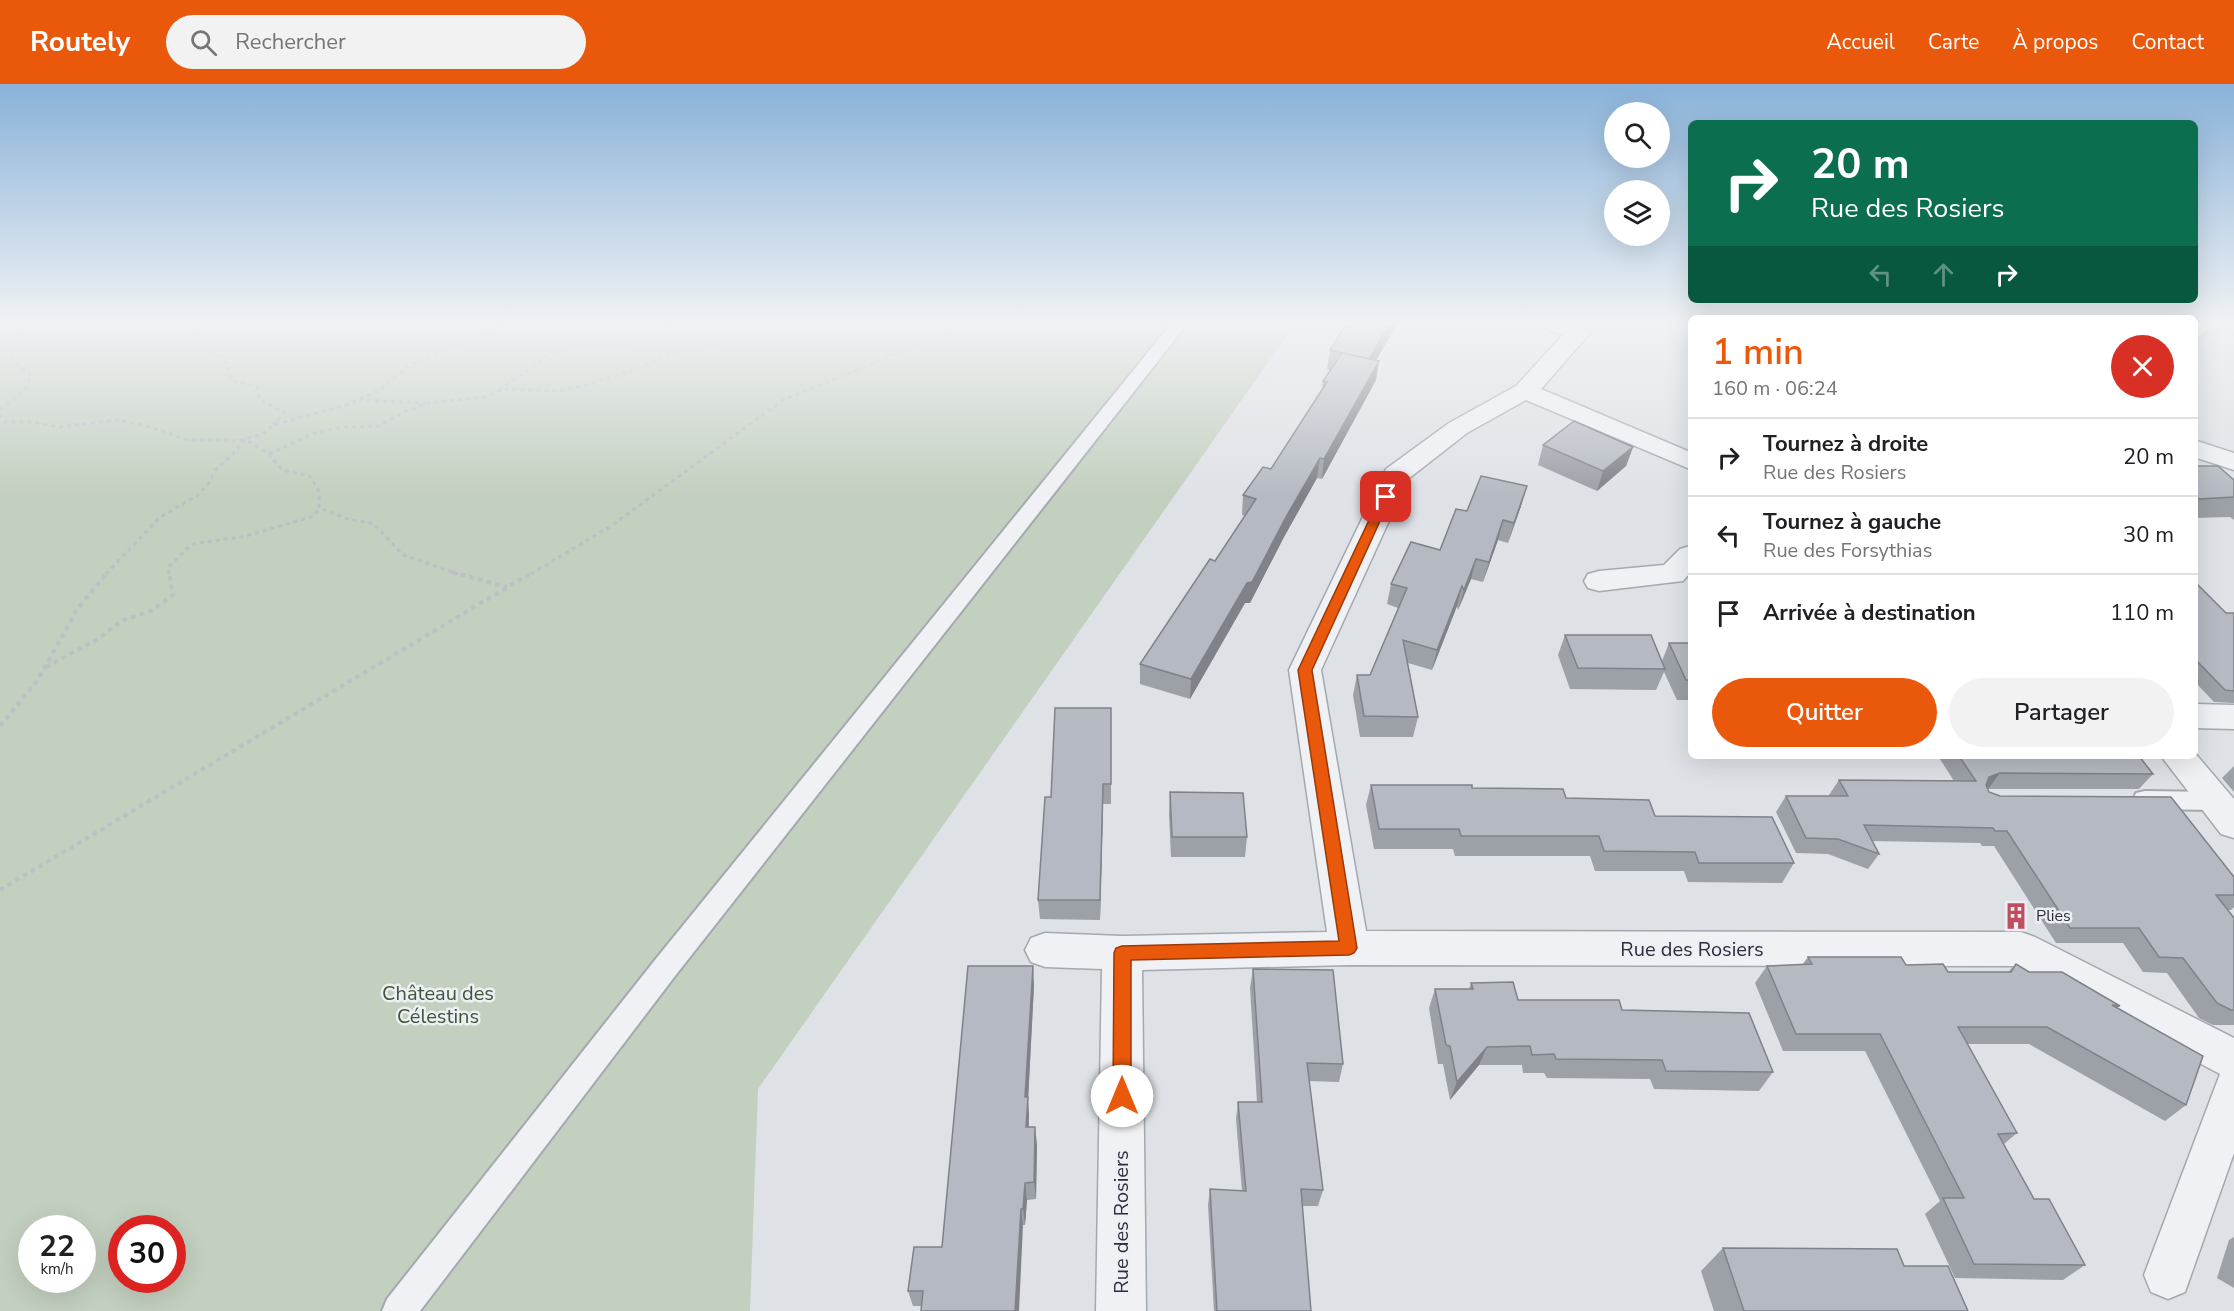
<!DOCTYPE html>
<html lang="fr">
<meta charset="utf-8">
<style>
:root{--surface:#fff;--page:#f2f2f2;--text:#202124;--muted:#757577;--line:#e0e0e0;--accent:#ea580c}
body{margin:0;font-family:"Nunito Sans",sans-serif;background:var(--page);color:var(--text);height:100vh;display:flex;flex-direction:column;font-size:22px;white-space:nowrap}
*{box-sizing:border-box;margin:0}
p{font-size:20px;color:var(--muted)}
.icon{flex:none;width:33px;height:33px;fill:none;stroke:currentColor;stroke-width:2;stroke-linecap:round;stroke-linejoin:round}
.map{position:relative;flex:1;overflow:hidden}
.panel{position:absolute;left:1688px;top:231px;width:510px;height:444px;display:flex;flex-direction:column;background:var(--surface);border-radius:9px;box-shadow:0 6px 24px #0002}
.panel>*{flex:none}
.top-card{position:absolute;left:1688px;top:36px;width:510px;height:183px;border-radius:9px;box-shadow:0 6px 24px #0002;background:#0b6e4f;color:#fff;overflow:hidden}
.fabs{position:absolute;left:1604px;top:18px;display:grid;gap:12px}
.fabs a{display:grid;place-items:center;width:66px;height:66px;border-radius:50%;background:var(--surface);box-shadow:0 6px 24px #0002;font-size:30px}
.speed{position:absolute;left:18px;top:1131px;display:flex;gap:12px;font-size:30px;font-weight:700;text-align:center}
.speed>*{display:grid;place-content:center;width:78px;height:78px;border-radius:50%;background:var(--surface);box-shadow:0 6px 24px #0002;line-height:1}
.speed small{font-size:15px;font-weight:400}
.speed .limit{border:9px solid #d22;background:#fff;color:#111}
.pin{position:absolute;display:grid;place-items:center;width:51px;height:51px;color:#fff;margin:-26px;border-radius:12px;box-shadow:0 3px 9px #0006}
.me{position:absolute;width:66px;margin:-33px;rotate:0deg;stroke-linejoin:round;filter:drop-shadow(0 0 4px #0008)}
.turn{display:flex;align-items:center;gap:21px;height:126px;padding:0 24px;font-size:27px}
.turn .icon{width:78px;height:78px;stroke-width:2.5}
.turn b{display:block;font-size:42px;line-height:51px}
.lanes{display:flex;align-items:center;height:57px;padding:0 24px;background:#0003;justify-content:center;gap:30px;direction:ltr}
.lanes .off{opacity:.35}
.round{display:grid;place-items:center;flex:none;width:63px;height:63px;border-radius:32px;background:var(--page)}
.summary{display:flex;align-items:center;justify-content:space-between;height:102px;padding:0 24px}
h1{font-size:36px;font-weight:600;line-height:45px;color:var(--accent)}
.cta{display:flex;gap:12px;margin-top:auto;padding:12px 24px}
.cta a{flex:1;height:69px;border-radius:36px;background:var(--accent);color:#fff;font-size:24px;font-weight:600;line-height:69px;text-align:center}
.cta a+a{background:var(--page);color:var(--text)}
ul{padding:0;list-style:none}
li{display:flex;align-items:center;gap:18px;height:78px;padding:0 24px;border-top:2px solid var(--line)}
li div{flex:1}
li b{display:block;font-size:22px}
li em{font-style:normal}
header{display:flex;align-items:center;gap:36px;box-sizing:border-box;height:84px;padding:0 30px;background:var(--accent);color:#fff}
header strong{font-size:28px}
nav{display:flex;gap:33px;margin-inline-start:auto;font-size:21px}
.search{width:420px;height:54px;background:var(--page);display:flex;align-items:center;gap:15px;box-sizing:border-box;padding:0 21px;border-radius:33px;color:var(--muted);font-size:22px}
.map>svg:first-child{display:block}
</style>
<header>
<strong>Routely</strong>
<div class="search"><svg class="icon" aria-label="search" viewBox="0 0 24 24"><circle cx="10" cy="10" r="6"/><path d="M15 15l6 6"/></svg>Rechercher</div>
<nav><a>Accueil</a><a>Carte</a><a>À propos</a><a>Contact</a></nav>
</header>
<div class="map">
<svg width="2234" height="1227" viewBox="0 0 2234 1227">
<rect width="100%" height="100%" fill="#dee1e6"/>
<!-- green -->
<path fill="#c3cfbf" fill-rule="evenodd" d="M 0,240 L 1295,240 L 758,1005 L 750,1227 L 0,1227 ZM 32,1144 L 82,1144 L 82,1196 L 32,1196 ZM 122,1144 L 172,1144 L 172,1196 L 122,1196 Z"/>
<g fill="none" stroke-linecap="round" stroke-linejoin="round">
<defs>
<g id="lane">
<path d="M 1171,240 L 1187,240 L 675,892 L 420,1227 L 382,1227 L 387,1215 L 655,876 Z"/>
<path d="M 2145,707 L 2215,708 L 2224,710 L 2227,717 L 2224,724 L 2215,726 L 2145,725 L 2136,723 L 2133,716 L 2136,709 Z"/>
</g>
<g id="street">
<path d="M 1544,240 C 1558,240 1580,236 1590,249 L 1541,305 L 1690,368 L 1690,385 L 1526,316 L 1467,349 L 1408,395 L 1321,586 L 1366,847 L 2021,848 L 2035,853 L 2234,954 L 2234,1069 L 2185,1208 L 2168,1215 L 2151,1208 L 2144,1191 L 2220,990 L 2016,882 L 1349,881 L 1142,886 L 1146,1227 L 1096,1227 L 1102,885 L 1045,883 L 1031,878 L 1025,866 L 1031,854 L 1045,849 L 1122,852 L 1327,848 L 1289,586 L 1386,385 L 1449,339 L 1516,302 L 1563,251 L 1547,245 Z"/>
<path d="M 2194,240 L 2211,240 L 2202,252 L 2194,254 Z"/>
<path d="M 2194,356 L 2234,369 L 2234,386 L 2194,373 Z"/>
<path d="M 1690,462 L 1690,489 L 1683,497 L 1599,507 L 1588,504 L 1584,497 L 1588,490 L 1599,487 L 1664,481 L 1680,465 Z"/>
<path d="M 2194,620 L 2234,621 L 2234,645 L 2194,644 Z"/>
<path d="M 2194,668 L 2234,715 L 2234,754 L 2221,750 L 2161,672 L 2194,672 Z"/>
</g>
</defs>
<!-- lane casing -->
<use href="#lane" stroke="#a4a8af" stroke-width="4"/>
<!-- street casing -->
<use href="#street" stroke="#a4a8af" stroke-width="3"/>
<!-- path-far1 -->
<g stroke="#bcbfc4" stroke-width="3" stroke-dasharray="4 4" stroke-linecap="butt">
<path d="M 194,240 L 207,264 L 226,278 L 232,297 L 257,302 L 260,316 L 284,328 L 274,341"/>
<path d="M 499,306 L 559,264 L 592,261 L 626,262 L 658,251 L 672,240"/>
<path d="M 359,316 L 426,319"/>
<path d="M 0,326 L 28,303 L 30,290 L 11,276 L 18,253 L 13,240"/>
<path d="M 0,330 L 5,338 L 33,338 L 58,343 L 118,336 L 147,342 L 188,356 L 239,357 L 262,350 L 273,341 L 347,321 L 380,306 L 408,282 L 460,259 L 491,249 L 506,240"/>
<path d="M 269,370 L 315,349 L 343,343 L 379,342 L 402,329 L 428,319 L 485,313 L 503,305 L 559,307 L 590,300 L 647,281 L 671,269 L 732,257 L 756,240"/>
<path d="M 106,490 L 159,434 L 198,411 L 209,399 L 215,386 L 233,370 L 245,355 L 269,370 L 282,386 L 310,392 L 319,407 L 319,424 L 348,435 L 374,440 L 403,471 L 458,490"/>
<path d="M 169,490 L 168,483 L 190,462 L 198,459 L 242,453 L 314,432 L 319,424"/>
<path d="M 531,490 L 611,442 L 783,316 L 968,240"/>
</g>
<!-- path -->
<g stroke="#bcbfc4" stroke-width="4" stroke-dasharray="4.5 4.5" stroke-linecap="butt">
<path d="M 452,488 L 507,503"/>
<path d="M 46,583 L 98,555 L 121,537 L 151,527 L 173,511 L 169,488"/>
<path d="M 0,642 L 37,597 L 78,524 L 108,488"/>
<path d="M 0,806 L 533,488"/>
</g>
<!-- lane -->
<use href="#lane" fill="#f0f1f4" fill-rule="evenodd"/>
<!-- street -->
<use href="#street" fill="#f0f1f4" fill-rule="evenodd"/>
</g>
<!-- wall -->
<g fill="#9ca0a7">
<path d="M 1346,240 L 1397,240 L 1376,276 L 1376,296 L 1322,395 L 1317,394 L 1284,453 L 1250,519 L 1245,519 L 1190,615 L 1140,600 L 1140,580 L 1215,477 L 1245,432 L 1242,431 L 1243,411 L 1271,385 L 1322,307 L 1323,297 L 1330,286 L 1327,285 L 1330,266 Z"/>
<path d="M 1543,361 L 1633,363 L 1626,382 L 1597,407 L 1538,381 Z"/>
<path d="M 2194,382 L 2234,396 L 2234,436 L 2230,433 L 2194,434 Z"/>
<path d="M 1521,422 L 1508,459 L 1498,456 L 1483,498 L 1471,495 L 1458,526 L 1457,522 L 1432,586 L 1408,579 L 1418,633 L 1413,653 L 1360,653 L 1353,611 L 1357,591 L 1370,591 L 1398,524 L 1387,520 L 1391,500 L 1440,466 L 1467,427 Z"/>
<path d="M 2194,497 L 2226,529 L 2234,529 L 2234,619 L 2214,618 L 2194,597 Z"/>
<path d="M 1565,551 L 1662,577 L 1669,559 L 1690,559 L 1690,616 L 1677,616 L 1664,588 L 1656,606 L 1570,605 L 1558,571 Z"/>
<path d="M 1111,624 L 1111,720 L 1103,720 L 1100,836 L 1040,835 L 1038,816 L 1051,713 Z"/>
<path d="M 1938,672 L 2139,672 L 2153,690 L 2139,705 L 1987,705 L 1989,708 L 2234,793 L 2234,823 L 2231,826 L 2227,826 L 2234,834 L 2234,941 L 2213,941 L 2199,934 L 2167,889 L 2143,888 L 2123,859 L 2056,859 L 1994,762 L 1982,762 L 1980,759 L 1872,757 L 1879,770 L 1868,785 L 1828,770 L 1796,769 L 1776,728 L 1786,712 L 1830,712 L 1829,711 L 1839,696 L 1954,697 Z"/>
<path d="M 2234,682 L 2234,708 L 2222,694 Z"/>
<path d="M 1371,701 L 1472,704 L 1566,714 L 1655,732 L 1794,779 L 1782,799 L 1688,798 L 1684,787 L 1595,787 L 1590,772 L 1455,772 L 1453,765 L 1374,765 L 1366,721 Z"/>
<path d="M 1170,708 L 1247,753 L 1245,773 L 1171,773 L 1169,729 Z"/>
<path d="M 1808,873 L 1906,881 L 1948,888 L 2008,888 L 2016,880 L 2029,888 L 2120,922 L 2117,924 L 2186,1021 L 2165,1037 L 2029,960 L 1968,960 L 2017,1049 L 2004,1060 L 2034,1115 L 2085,1181 L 2063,1196 L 1955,1194 L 1925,1130 L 1940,1117 L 1865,967 L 1783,967 L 1755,899 L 1767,882 L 1802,881 Z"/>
<path d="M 1253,885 L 1343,980 L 1339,998 L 1309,997 L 1323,1106 L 1318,1122 L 1302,1122 L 1311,1227 L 1214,1227 L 1208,1121 L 1210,1105 L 1242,1107 L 1236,1035 L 1238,1018 L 1257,1018 L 1250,904 Z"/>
<path d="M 1471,899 L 1518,916 L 1622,926 L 1773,988 L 1759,1007 L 1654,1005 L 1650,995 L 1547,994 L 1544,989 L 1523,989 L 1522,981 L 1479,981 L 1450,1016 L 1443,980 L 1438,980 L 1429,924 L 1435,905 L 1469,905 Z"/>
<path d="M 1034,901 L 1028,1017 L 1029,1031 L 1029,1043 L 1037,1061 L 1036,1115 L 1027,1116 L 1025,1141 L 1023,1141 L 921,1222 L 913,1222 L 908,1207 L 942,1163 Z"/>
<path d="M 2234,1153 L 2234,1204 L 2217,1194 L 2229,1156 Z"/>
<path d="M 1723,1164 L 1904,1182 L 1968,1227 L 1714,1227 L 1701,1187 Z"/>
</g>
<!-- shaded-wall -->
<g fill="#7f8288">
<path d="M 1389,240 L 1397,240 L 1366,294 L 1369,275 Z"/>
<path d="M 1379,277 L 1376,296 L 1322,395 L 1324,375 Z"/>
<path d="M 1633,363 L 1626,382 L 1597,407 L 1603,387 Z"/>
<path d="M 1320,374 L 1317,394 L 1284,453 L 1250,519 L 1245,519 L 1190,615 L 1191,595 Z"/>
<path d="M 1527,402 L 1521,422 L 1508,459 L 1514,439 Z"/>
<path d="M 1503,436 L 1498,456 L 1483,498 L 1489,478 Z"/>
<path d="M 1476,475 L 1471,495 L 1458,526 L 1464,506 Z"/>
<path d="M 1462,502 L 1457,522 L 1432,586 L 1437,566 Z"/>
<path d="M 2000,689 L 1988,705 L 1977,708 L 1989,693 Z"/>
<path d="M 1103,700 L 1103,720 L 1100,836 L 1100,816 Z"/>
<path d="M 1033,882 L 1034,901 L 1028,1017 L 1029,1031 L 1028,1060 L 1026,1043 L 1025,1013 Z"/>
<path d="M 1487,963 L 1479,981 L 1450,1016 L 1457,998 Z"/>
<path d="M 1035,1043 L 1037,1061 L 1036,1115 L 1034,1098 Z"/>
<path d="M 1025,1099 L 1027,1116 L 1025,1141 L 1023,1125 Z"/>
<path d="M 1021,1125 L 1023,1141 L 1019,1227 L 1015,1227 Z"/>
</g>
<!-- building -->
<g fill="#b5bac2" stroke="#7f8288" stroke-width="1.5">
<path d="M 1346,240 L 1389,240 L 1369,275 L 1330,266 Z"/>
<path d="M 1342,269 L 1379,277 L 1324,375 L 1320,374 L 1286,433 L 1252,498 L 1247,499 L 1191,595 L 1140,580 L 1210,475 L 1215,477 L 1256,415 L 1243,411 L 1263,383 L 1271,385 L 1327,298 L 1323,297 Z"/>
<path d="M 1574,337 L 1633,363 L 1603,387 L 1543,361 Z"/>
<path d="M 2194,382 L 2218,382 L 2234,396 L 2234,413 L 2199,415 L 2194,410 Z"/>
<path d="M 1481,392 L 1527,402 L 1514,439 L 1503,436 L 1489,478 L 1476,475 L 1464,506 L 1462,502 L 1437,566 L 1403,556 L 1418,633 L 1364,632 L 1357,591 L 1370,591 L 1407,504 L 1391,500 L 1411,458 L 1440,466 L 1456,425 L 1467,427 Z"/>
<path d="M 2194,497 L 2226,529 L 2234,529 L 2234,607 L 2225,606 L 2194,574 Z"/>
<path d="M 1565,551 L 1651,551 L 1665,585 L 1578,584 Z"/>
<path d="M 1669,559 L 1690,559 L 1690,596 L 1686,596 Z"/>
<path d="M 1055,624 L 1111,624 L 1111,700 L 1103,700 L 1100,816 L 1038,816 L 1045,713 L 1051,713 Z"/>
<path d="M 1959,672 L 2139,672 L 2153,690 L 2000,689 L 1989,693 L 1986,701 L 1989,708 L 2000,712 L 2171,713 L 2234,793 L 2234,811 L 2216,811 L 2234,834 L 2234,926 L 2231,926 L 2217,919 L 2183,874 L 2159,873 L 2139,844 L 2070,844 L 2007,747 L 1995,747 L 1993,744 L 1864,741 L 1879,770 L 1838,755 L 1806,754 L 1786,712 L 1848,712 L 1839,696 L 1976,697 Z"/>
<path d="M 1371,701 L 1472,701 L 1472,704 L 1563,705 L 1566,714 L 1649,716 L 1655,732 L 1772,733 L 1794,779 L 1699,779 L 1695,768 L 1604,767 L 1599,752 L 1461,752 L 1459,745 L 1379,745 Z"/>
<path d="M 1170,708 L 1243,709 L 1247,753 L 1172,753 Z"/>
<path d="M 1808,873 L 1901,873 L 1906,881 L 1943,880 L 1948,888 L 2011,888 L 2016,880 L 2029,888 L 2062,888 L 2120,922 L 2112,921 L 2203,972 L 2186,1021 L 2047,943 L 1958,943 L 2017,1049 L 1998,1050 L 2034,1115 L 2049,1115 L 2085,1181 L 1974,1180 L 1943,1114 L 1964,1114 L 1880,950 L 1796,950 L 1767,882 L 1812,880 Z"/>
<path d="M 968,882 L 1033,882 L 1025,1013 L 1028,1013 L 1026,1043 L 1035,1043 L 1034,1098 L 1025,1099 L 1023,1125 L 1021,1125 L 1015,1227 L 921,1227 L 923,1207 L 908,1207 L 914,1163 L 942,1163 Z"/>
<path d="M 1253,885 L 1333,886 L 1343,980 L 1307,979 L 1323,1106 L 1301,1105 L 1311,1227 L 1217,1227 L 1210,1105 L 1246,1107 L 1238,1018 L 1262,1018 Z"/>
<path d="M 1513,898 L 1518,916 L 1619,916 L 1622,926 L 1749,929 L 1773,988 L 1666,987 L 1662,976 L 1556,975 L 1554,970 L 1532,971 L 1530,962 L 1487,963 L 1457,998 L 1450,962 L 1446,961 L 1435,905 L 1473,905 L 1471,899 Z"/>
<path d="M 1723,1164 L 1897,1165 L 1904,1182 L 1948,1182 L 1968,1227 L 1744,1227 Z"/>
</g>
<!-- sky -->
<linearGradient id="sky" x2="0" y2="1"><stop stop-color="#89b2d9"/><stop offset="0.58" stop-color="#f0f2f4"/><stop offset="1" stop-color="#f0f2f4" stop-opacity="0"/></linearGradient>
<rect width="2234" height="412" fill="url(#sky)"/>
<!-- route -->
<path fill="#ea580c" stroke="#983908" stroke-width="1.5" d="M 1386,409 L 1391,413 L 1312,586 L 1357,864 L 1354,869 L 1349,871 L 1131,876 L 1131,1012 L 1128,1018 L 1122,1021 L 1115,1018 L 1113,1012 L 1114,869 L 1116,864 L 1122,862 L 1339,857 L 1298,586 L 1380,413 Z"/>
<!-- icons -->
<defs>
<symbol id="building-bare" viewBox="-9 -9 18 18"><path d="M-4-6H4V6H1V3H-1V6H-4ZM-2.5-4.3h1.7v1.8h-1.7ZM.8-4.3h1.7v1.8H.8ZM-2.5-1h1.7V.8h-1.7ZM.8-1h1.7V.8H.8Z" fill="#bf4e5e" stroke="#edeff4" stroke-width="2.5" paint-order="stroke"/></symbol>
</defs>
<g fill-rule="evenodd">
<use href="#building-bare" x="1997" y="813" width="38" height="38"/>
</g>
<g text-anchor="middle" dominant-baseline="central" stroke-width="5" stroke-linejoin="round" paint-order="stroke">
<!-- poi labels -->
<g font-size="16" fill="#292f3b" stroke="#edeff4" text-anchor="start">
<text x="2036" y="832">Plies</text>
</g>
<!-- near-street labels -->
<g font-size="20" fill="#292f3b" stroke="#edeff4">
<text x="1692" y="865">Rue des Rosiers</text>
<text transform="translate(1121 1138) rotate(-90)">Rue des Rosiers</text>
</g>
<!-- near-park labels -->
<g font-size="20" fill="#3d5537" stroke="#edeff4">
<text x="438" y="909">Château des<tspan x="438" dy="23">Célestins</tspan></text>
</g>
</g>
</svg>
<div class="fabs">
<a><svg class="icon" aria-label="search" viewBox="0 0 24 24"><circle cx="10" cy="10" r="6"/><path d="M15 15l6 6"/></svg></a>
<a><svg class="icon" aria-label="layers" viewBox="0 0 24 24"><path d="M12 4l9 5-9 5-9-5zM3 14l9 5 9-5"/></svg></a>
</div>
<div class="speed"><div>22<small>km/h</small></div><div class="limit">30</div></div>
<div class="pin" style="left:1386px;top:413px;background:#d93025"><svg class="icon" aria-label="arrive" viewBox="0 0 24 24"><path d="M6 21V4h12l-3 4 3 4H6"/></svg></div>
<svg class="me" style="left:1122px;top:1012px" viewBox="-20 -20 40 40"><circle r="19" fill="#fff"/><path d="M0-13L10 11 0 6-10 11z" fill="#ea580c"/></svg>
<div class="top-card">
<div class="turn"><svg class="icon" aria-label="right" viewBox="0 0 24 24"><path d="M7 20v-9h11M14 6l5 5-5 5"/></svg><div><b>20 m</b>Rue des Rosiers</div></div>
<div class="lanes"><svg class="icon off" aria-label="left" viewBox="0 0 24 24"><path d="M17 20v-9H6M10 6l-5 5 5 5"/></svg><svg class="icon off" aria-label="ahead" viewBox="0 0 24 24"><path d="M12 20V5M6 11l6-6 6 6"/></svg><svg class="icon" aria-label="right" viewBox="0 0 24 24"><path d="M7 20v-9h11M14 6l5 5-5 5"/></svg></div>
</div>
<section class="panel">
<div class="summary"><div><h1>1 min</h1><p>160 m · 06:24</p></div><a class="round" style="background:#d93025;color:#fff"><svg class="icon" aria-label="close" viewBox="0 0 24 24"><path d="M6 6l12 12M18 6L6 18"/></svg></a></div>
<ul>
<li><svg class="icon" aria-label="right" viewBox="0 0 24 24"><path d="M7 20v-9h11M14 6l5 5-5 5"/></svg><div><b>Tournez à droite</b><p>Rue des Rosiers</p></div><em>20 m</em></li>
<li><svg class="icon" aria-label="left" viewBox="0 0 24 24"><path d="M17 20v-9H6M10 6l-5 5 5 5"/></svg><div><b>Tournez à gauche</b><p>Rue des Forsythias</p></div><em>30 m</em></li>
<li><svg class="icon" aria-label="arrive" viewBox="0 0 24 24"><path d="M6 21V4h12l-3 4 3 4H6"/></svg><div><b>Arrivée à destination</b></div><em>110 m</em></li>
</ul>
<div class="cta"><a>Quitter</a><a>Partager</a></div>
</section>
</div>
